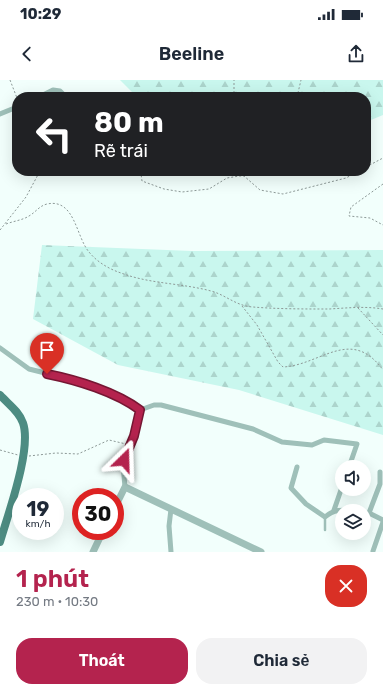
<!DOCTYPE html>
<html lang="vi">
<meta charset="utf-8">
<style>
:root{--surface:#fff;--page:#f2f2f3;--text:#1f2937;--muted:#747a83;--accent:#b4234e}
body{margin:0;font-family:Rubik,sans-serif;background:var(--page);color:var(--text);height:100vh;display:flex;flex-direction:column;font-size:15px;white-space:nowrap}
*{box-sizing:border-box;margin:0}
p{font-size:13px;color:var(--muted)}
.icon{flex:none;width:22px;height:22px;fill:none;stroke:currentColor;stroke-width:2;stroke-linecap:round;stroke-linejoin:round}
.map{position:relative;height:472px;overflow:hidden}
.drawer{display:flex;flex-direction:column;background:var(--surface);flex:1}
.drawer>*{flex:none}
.guide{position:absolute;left:12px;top:12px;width:359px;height:84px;border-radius:16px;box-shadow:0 4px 16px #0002;background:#202124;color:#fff;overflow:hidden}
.controls{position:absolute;left:335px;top:380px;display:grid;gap:8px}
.controls a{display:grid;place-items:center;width:36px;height:36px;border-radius:50%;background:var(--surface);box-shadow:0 4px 16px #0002;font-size:20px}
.speed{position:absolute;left:12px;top:408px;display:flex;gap:8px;font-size:20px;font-weight:700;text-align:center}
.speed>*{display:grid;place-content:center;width:52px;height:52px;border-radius:50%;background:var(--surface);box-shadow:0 4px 16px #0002;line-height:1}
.speed small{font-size:10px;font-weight:400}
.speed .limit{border:6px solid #d22;background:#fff;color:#111}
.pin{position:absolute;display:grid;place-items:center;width:34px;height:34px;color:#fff;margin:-41px -17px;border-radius:50% 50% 50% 0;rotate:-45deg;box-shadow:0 0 4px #0007}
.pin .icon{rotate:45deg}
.me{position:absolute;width:44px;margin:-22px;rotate:22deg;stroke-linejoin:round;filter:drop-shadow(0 0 3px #0008)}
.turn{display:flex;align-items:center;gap:14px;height:84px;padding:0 16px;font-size:18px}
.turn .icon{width:52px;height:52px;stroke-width:2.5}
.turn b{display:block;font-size:28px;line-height:34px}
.round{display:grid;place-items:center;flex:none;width:42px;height:42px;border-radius:16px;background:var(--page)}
.overview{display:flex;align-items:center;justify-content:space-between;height:68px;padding:0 16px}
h1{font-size:24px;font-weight:600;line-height:30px;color:var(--accent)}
.action{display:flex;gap:8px;margin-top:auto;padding:8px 16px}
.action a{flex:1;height:46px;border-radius:16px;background:var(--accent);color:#fff;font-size:16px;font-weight:600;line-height:46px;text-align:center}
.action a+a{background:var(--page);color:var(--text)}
.status{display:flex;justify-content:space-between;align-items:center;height:28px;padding:0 20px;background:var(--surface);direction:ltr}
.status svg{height:11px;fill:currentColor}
header{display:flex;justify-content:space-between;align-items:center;height:52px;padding:0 16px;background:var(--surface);font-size:18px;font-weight:600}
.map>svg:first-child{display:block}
</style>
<div class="status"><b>10:29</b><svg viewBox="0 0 49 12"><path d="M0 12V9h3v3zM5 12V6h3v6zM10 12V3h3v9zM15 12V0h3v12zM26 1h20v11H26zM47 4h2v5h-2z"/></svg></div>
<header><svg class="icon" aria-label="back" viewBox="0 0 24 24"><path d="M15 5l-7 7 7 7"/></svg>Beeline<svg class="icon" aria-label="share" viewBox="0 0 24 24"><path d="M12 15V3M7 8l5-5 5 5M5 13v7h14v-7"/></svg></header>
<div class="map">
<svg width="383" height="472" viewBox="0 0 383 472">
<defs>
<pattern id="forest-firs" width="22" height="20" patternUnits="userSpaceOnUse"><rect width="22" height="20" fill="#c9f7ee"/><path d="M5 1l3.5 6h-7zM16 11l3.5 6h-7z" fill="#acd4cc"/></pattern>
</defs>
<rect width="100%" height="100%" fill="#f2fffc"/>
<!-- forest -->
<g fill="url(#forest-firs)">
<path d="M 120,0 L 383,0 L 383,35 L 366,42 L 366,17 L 137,17 Z"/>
<path d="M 42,165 L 192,171 L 383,170 L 383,355 L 239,310 L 118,285 L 33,239 Z"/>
</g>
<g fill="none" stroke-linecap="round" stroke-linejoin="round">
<!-- path -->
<g stroke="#8d9997" stroke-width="1" stroke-dasharray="2 2" stroke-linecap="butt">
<path d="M 10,0 L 17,18"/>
<path d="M 234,17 L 234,0"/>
<path d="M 297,17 L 301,0"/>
<path d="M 366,87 L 383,78"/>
<path d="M 135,91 L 141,94 L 142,101 L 164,109 L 182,112 L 209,109 L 227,98 L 239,96 L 244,96 L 260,110 L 283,114 L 346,98 L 359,91"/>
<path d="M 383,104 L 351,127 L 349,136 L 370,138 L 383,145"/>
<path d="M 6,144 C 14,141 23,140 29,136 C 36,132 39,126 47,124 C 75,118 76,157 89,172 C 97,182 109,189 121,193 C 150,204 181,203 211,211 C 226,215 236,226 253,227 C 277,229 304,229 329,229 C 347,228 365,226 383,229"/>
<path d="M 0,150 L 26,117 L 40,91"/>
<path d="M 242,226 L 257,245 L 278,282 L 283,287 C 321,285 351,246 383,290"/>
<path d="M 358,228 L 383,255"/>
<path d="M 0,370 L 18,375"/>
<path d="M 29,376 L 56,373 L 78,374 L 109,360 L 126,364"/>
</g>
<!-- service -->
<path stroke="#9fc0b9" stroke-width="2.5" d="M 325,438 L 325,450"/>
<!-- minor -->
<g stroke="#9fc0b9" stroke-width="5">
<path d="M 39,17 L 53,10 L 60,11 L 66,17"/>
<path d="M 0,34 L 17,27"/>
<path d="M 0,268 L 29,289 L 69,299 L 124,319 L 140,330"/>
<path d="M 140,330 L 154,325 L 161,325 L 253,349 L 282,362 L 312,365 L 324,360 L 357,364 L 349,387"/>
<path d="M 297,387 L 291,408 L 306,424 L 325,437 C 335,428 344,430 357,431"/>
<path d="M 380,392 L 380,404 L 369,433 L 383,440"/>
<path d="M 125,407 L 123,385 L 134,356 L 140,330"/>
<path d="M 171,429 L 169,446 L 171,472"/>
<path d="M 334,430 L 342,407"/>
<path d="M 373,471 L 383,442"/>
</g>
<!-- tertiary -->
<g stroke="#9fc0b9" stroke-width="7">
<path d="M 115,427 L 125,407 L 261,472"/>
<path d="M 93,472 L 103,451"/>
</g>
<!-- primary -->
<path stroke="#4d8c82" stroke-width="8" d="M 0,315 C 8,324 19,331 23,343 C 32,369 8,434 0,462"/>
</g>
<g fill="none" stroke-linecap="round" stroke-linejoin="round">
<defs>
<path id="route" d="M 47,294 C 77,300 116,312 140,330 L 134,356 L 124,380"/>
</defs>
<!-- route casing -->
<use href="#route" stroke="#751733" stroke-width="10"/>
<!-- route -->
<use href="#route" stroke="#b4234e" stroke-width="7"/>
</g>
</svg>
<div class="controls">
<a><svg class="icon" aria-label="sound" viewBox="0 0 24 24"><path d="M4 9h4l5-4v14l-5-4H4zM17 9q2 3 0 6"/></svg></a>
<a><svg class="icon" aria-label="layers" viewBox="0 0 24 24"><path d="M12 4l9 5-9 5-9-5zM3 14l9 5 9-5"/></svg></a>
</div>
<div class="speed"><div>19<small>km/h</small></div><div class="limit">30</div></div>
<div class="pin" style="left:47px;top:294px;background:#d93025"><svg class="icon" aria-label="arrive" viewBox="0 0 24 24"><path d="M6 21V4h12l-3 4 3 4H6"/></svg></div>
<svg class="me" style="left:124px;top:380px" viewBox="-20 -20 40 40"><path d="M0-17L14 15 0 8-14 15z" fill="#b4234e" stroke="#fff" stroke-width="4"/></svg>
<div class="guide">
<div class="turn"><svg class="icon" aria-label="left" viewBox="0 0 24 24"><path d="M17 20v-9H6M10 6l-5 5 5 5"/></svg><div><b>80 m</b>Rẽ trái</div></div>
</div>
</div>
<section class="drawer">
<div class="overview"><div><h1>1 phút</h1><p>230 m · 10:30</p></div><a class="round" style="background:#d93025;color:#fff"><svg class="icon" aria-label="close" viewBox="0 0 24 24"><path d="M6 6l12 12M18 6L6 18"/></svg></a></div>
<div class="action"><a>Thoát</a><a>Chia sẻ</a></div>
</section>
